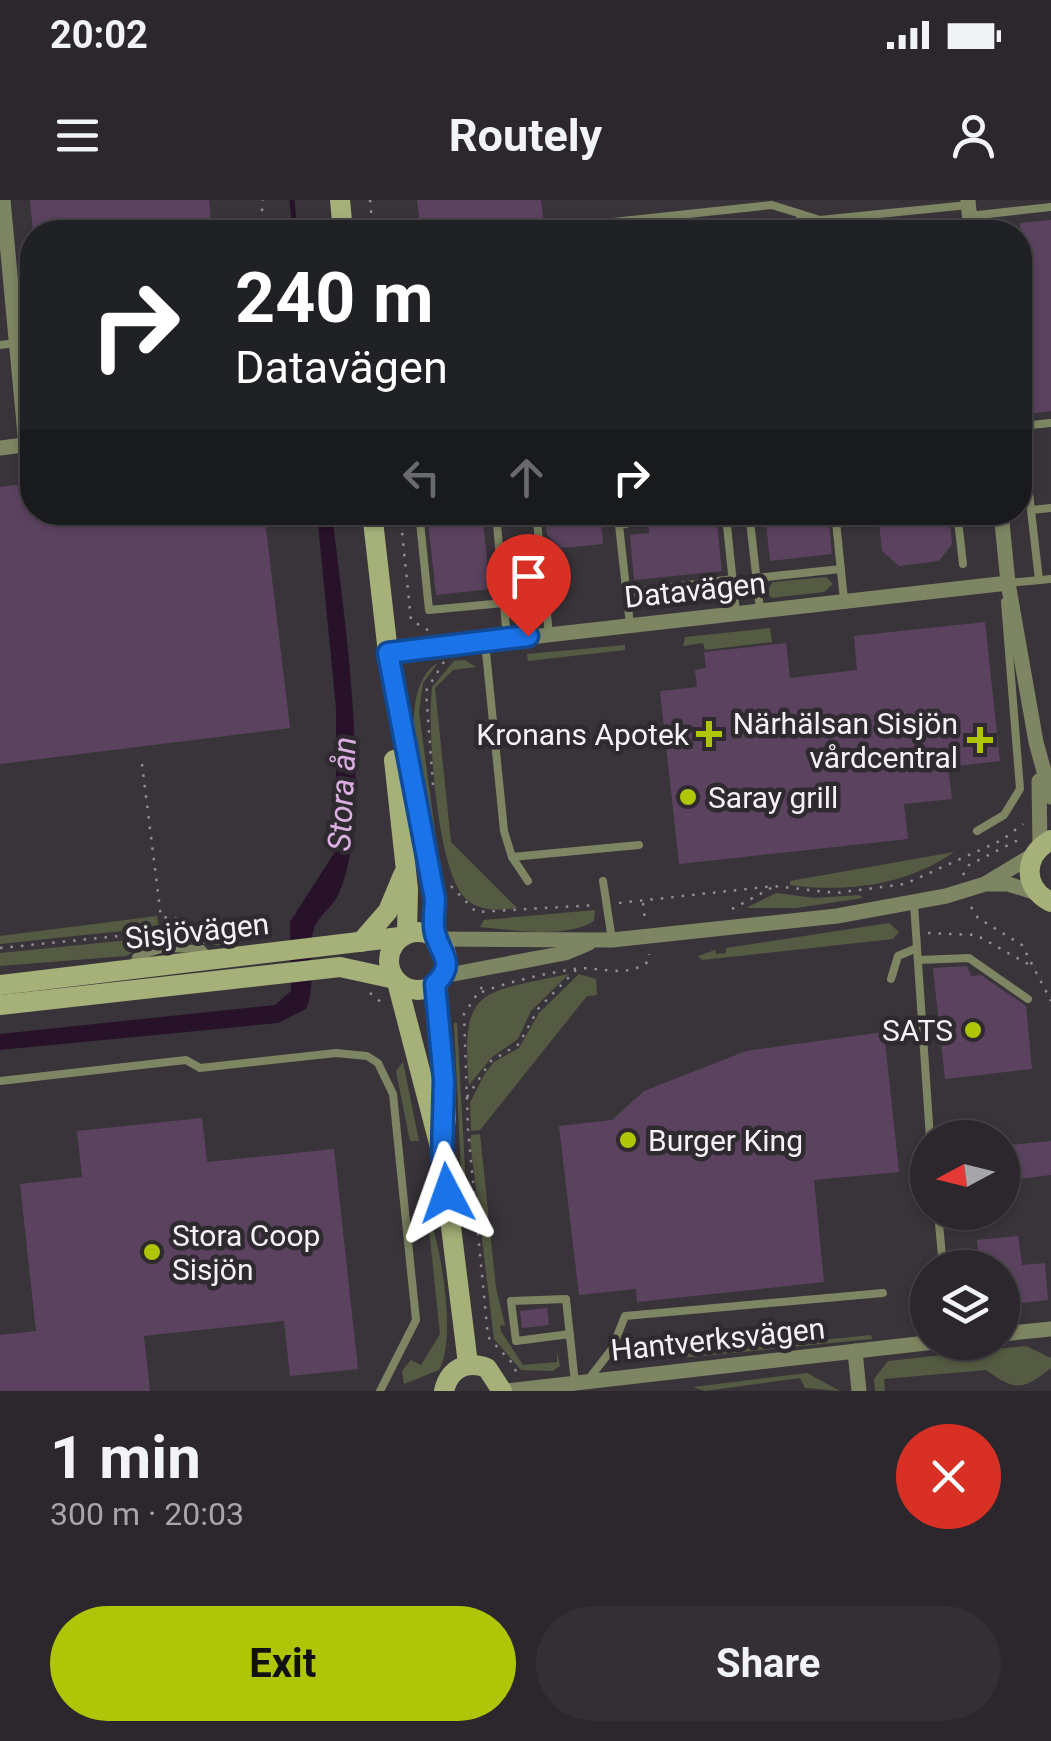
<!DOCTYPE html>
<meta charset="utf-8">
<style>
:root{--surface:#2b272c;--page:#332f34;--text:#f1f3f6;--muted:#a6a5a9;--line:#474448;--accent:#aec508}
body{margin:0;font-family:Roboto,sans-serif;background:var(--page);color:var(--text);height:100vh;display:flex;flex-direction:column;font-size:38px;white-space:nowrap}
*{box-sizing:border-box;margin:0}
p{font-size:32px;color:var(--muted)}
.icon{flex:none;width:55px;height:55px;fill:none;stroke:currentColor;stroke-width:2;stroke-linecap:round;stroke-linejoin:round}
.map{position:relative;height:1191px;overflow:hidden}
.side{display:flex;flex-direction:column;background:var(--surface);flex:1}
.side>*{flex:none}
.banner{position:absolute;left:20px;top:20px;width:1012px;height:305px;border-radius:40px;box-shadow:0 2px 8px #0004,0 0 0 2px var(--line);background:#202124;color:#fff;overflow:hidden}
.needle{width:65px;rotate:263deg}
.tools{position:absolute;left:910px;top:920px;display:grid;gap:20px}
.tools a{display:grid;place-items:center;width:110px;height:110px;border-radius:50%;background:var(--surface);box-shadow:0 2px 8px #0004,0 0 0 2px var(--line);font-size:50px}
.pin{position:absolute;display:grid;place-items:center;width:85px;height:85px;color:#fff;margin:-102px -42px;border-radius:50% 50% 50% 0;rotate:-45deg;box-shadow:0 0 10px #0007}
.pin .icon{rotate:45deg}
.me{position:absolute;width:110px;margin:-55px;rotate:356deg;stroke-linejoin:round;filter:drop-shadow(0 0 8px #0008)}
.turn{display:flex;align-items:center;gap:35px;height:210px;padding:0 50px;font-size:45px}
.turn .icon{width:130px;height:130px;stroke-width:2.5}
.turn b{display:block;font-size:70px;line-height:85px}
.lanes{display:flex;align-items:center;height:95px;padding:0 50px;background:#0003;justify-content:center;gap:50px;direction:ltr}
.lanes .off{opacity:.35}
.round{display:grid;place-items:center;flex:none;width:105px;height:105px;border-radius:52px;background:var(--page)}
.overview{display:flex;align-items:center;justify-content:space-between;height:170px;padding:0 50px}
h1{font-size:60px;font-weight:700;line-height:75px}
.action{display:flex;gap:20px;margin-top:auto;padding:20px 50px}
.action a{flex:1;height:115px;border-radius:60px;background:var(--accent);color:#111;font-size:40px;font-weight:700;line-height:115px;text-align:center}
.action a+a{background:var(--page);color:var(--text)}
.status{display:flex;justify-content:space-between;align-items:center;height:70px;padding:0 50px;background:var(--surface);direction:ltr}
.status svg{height:28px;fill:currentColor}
header{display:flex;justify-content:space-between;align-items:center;height:130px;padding:0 50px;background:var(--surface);font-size:45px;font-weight:700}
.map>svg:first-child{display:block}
</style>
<div class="status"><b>20:02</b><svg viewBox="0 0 49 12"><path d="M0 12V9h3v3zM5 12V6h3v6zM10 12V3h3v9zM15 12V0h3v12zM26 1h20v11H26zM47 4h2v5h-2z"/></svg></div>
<header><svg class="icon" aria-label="menu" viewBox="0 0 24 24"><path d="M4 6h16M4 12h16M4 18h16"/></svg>Routely<svg class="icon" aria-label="person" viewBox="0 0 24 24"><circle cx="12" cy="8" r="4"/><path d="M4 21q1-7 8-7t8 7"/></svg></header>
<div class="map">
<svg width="1051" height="1191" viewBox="0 0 1051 1191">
<rect width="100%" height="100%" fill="#39343a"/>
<!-- green -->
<g fill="#555b42">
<path d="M 826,377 L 833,384 L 824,392 L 772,398 L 766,392 L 773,382 Z"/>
<path d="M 770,428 L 772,442 L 705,450 L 703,443 L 683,446 L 685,437 Z"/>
<path d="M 625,445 L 625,450 L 528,461 L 527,454 Z"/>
<path d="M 465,460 L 476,467 L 453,470 L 435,488 L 451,642 L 517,708 C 499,710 478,712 465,698 C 437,669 429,540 431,500 L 432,487 L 454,461 Z"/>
<path d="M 438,463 L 423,483 L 419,512 L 443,690 C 432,641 386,491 438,463 Z"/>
<path d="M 954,652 C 907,685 846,693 790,685 L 790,681 Z"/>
<path d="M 776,693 L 815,698 L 859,695 L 863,698 L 796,708 L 746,708 Z"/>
<path d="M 595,710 L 594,721 C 566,739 513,730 480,727 L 484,720 Z"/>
<path d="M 157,716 L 159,727 L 0,744 L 0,736 Z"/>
<path d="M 889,723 L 899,732 L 893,739 L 702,760 L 698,756 L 715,750 L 716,754 L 726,753 L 726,748 Z"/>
<path d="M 189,734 L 238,747 L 176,741 L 148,745 L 126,756 L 0,766 L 0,753 Z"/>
<path d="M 569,774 L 531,811 L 518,839 L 492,857 L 469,885 C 460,786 481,793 569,774 Z"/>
<path d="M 579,774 L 596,779 L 597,795 L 587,796 L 480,930 L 471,931 L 470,903 L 484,875 L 494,862 L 519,848 L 539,813 Z"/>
<path d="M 454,823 L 457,823 L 466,987 L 462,994 Z"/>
<path d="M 403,862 L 419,941 L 410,941 L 396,871 Z"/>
<path d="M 480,934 L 496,1088 L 505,1125 L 500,1126 L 501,1131 L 523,1165 L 557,1162 L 557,1151 L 560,1166 L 553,1171 L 521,1170 L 494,1139 L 470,940 L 471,935 Z"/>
<path d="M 427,1010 C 441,1044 457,1139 439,1170 L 404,1184 L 402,1171 L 411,1160 L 421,1165 L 440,1134 Z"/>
<path d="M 871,1135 L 872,1139 L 682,1158 L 681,1154 Z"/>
<path d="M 1026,1146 L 1051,1158 L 1051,1168 C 1022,1191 1015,1191 986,1170 L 884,1179 L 885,1191 L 875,1191 L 874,1179 L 888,1161 Z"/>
<path d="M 807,1173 L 840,1191 L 805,1188 L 800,1178 L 705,1191 L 693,1187 Z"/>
</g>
<!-- water -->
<path fill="#27122a" d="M 317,313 L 332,313 C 342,402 376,616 338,695 C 333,706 320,715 315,726 C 305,750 318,782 306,809 L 278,823 L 0,850 L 0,834 L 275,805 L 291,791 L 290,722 L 336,650 L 336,509 Z"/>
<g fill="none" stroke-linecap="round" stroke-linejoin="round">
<!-- stream -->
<path stroke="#27122a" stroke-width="5" d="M 292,0 L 295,32"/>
</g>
<!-- building -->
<g fill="#5b435f">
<path d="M 30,0 L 209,0 L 212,32 L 33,32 Z"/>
<path d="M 417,0 L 541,0 L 545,32 L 421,32 Z"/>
<path d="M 1051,20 L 1051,211 L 1029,214 L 1020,129 L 1020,23 Z"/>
<path d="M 32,283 L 32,312 L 264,312 L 290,528 L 0,564 L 0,287 Z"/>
<path d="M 427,312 L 482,312 L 490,389 L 436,395 Z"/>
<path d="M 544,312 L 600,312 L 603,344 L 561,348 L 547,335 Z"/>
<path d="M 647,312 L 695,312 L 696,326 L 717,324 L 722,371 L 634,380 L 630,335 L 649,333 Z"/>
<path d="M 765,312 L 828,312 L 832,354 L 770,361 Z"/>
<path d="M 878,312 L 949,312 L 952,344 L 939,361 L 899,366 L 882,351 Z"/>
<path d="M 985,422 L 1000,561 L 948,567 L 952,599 L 904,604 L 908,639 L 679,664 L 660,491 L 697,487 L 695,470 L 706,468 L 704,452 L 786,443 L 790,478 L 857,470 L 854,436 Z"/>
<path d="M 967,766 L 971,776 L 981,775 L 1026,806 L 1032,869 L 945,879 L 933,768 Z"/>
<path d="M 884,832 L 899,972 L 814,980 L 824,1082 L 637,1102 L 636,1089 L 579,1095 L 559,926 L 612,920 L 644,891 L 746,851 Z"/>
<path d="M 202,918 L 207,962 L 334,949 L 358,1169 L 290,1176 L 284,1121 L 144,1136 L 150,1191 L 0,1191 L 0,1135 L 36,1131 L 20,984 L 82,977 L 77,931 Z"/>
<path d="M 1051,941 L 1051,975 L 1002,981 L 1002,946 Z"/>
<path d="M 1018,1036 L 1022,1065 L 1045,1063 L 1048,1100 L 1002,1105 L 1002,1068 L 980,1068 L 977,1040 Z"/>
<path d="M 547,1108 L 549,1125 L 522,1128 L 520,1111 Z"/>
</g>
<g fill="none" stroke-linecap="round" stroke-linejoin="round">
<!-- path -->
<g stroke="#938e93" stroke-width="2.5" stroke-dasharray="2.5 8" stroke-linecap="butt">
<path d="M 370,0 L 373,32"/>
<path d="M 260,32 L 263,0"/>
<path d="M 400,312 L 411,420 L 431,432"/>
<path d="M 142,564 L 161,717 L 184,719 L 198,730"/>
<path d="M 433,585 L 426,491 L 445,460"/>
<path d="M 963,675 L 969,665 L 1022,638"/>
<path d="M 451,686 L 476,712 L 596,705"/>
<path d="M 619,703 L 774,686 L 836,693 L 905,684 L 1002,640 L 1023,624"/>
<path d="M 643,703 L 645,720"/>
<path d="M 971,707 L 978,718 L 1022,745 L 1051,801"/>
<path d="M 732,709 L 773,687"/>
<path d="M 928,733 L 976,735 L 1035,768"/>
<path d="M 0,748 L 189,729 L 226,739"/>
<path d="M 482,787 L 464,814 L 468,930 L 488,1137 L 515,1166 L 516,1175"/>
<path d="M 482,792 C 511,781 543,774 574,769 C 598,765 625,780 649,761 L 649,754"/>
<path d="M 370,793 L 383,804"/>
<path d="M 467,897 L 491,861 L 519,844 L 538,809 L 576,770"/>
</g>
<!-- lane -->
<g stroke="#7d8562" stroke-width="8">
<path d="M 800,14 L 802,32"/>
<path d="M 969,16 L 1051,7"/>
<path d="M 613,22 L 772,5 L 820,20 L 968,5"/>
<path d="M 15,110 L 32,109"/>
<path d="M 0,145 L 32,141"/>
<path d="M 1020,226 L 1051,223"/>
<path d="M 1020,250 L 1025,258 L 1039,380"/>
<path d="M 1031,310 L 1051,308"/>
<path d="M 419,312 L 429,410 L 504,403"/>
<path d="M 496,312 L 507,439"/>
<path d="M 536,312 L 549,434"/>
<path d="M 625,312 L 626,324 L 619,325 L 630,425"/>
<path d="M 712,312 L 713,317 L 726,316 L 736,413"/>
<path d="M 749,312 L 760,410"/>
<path d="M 835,312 L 844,400"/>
<path d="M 957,312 L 963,364"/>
<path d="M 756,378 L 841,369"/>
<path d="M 1008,383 L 1051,379"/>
<path d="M 627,393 L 733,379"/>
<path d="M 485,442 L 504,631 L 512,657 L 528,681"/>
<path d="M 977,631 L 1004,615 L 1020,589 L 1005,402"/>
<path d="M 512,657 L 639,645"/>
<path d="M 603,681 L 612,740"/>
<path d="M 914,704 L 930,938"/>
<path d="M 918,760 L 969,758 L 1028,799"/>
<path d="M 134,766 L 136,757 L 164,748 L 202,749 L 208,756"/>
<path d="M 891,779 L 898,756 L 917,748"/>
<path d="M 0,881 L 186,860 L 200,868 L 336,853 L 367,856 L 378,863 L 393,894 L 416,1120 L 380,1191"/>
<path d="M 938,1012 L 943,1068"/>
<path d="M 570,1134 L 516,1141 L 511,1101 L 566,1099 L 575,1183"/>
<path d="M 588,1180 L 612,1149 L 625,1116 L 883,1093"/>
</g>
<!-- street -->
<g stroke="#7d8562" stroke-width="15">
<path d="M 3,0 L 26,245"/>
<path d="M 968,0 L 971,32"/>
<path d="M 0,248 L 32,244"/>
<path d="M 1008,383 L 1036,542 L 1051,597"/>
<path d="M 388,453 L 1008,383 L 1001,312"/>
<path d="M 1039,581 L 1040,647"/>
<path d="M 989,684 L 1008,684 L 1037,693"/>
<path d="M 437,739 L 612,740 L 837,716 L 946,696 L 985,684 L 1033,655"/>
<path d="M 443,776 L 565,753 L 589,743"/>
<path d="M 1002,1134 L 1051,1129"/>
<path d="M 855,1151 L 859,1191"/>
<path d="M 506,1191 L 935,1142"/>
</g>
<!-- secondary -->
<g stroke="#a5b179" stroke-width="20">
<path d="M 340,0 L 343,32"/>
<path d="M 372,312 L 388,453 L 435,699 L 435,737"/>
<path d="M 394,560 L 408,689 L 407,733"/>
<path d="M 1051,640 C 1023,655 1022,688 1051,702"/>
<circle cx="418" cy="761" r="29"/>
<path d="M 361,742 L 388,711 L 403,675"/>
<path d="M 397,782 L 440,947"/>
<path d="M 0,785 L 400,737"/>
<path d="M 435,785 L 446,917 L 442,954 L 468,1164"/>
<path d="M 0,805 L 340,767 L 395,779"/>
<path d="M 444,1191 C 449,1169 466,1160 487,1168 L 502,1191"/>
</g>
</g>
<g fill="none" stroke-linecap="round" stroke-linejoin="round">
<defs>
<path id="route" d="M 447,993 L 442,954 L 444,880 L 435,784 C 457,763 440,754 435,733 C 432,723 435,709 435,699 L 388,453 L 528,436"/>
</defs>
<!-- route casing -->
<use href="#route" stroke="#114b97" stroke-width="25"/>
<!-- route -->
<use href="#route" stroke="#1a73e8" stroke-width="18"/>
</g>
<!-- markers -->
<g fill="#aec508" stroke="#2f2a30" stroke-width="4">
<path d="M704 519h10v10h10v10h-10v10h-10v-10h-10v-10h10z"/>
<path d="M975 525h10v10h10v10h-10v10h-10v-10h-10v-10h10z"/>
<circle cx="688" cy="597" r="10"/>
<circle cx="973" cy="830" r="10"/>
<circle cx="628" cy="940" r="10"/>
<circle cx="152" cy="1052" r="10"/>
</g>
<g text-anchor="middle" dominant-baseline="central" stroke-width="9" stroke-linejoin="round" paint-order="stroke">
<!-- street labels -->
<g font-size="30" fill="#f5f1f5" stroke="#2f2a30">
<text transform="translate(695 390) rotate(-6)">Datavägen</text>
<text transform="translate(197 731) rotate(-6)">Sisjövägen</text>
<text transform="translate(718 1139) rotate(-6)">Hantverksvägen</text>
</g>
<!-- poi labels -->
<g font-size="30" fill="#f5f1f5" stroke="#2f2a30" text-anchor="end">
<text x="958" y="523">Närhälsan Sisjön<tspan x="958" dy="34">vårdcentral</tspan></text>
<text x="689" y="534">Kronans Apotek</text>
<text x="708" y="597" text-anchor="start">Saray grill</text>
<text x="953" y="830">SATS</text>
<text x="648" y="940" text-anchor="start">Burger King</text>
<text x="172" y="1035" text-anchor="start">Stora Coop<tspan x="172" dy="34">Sisjön</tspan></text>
</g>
<!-- water labels -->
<g font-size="32" font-style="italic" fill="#dbafe1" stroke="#2f2a30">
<text transform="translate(342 594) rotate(-87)">Stora ån</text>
</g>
</g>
</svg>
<div class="tools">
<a><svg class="needle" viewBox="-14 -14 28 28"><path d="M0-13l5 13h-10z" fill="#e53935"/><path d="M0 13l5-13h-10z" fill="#a6a5a9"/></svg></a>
<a><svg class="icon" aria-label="layers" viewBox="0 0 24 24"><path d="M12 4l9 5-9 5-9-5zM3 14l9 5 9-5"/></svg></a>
</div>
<div class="pin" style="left:528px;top:436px;background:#d93025"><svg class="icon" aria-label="arrive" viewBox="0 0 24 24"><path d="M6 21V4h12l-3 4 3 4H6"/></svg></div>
<svg class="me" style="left:447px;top:993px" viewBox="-20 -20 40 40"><path d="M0-17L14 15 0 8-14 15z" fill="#1a73e8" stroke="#fff" stroke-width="4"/></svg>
<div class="banner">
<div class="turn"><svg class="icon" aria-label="right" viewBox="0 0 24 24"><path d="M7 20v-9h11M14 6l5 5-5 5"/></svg><div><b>240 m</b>Datavägen</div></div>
<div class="lanes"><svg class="icon off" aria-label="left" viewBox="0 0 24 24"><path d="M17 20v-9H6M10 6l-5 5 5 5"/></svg><svg class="icon off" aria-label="ahead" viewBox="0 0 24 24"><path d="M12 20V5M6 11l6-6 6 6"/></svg><svg class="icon" aria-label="right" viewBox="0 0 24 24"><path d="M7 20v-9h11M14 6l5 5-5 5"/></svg></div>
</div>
</div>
<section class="side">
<div class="overview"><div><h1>1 min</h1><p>300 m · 20:03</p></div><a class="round" style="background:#d93025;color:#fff"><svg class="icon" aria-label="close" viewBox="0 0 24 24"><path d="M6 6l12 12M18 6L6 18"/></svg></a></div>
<div class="action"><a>Exit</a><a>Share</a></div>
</section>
